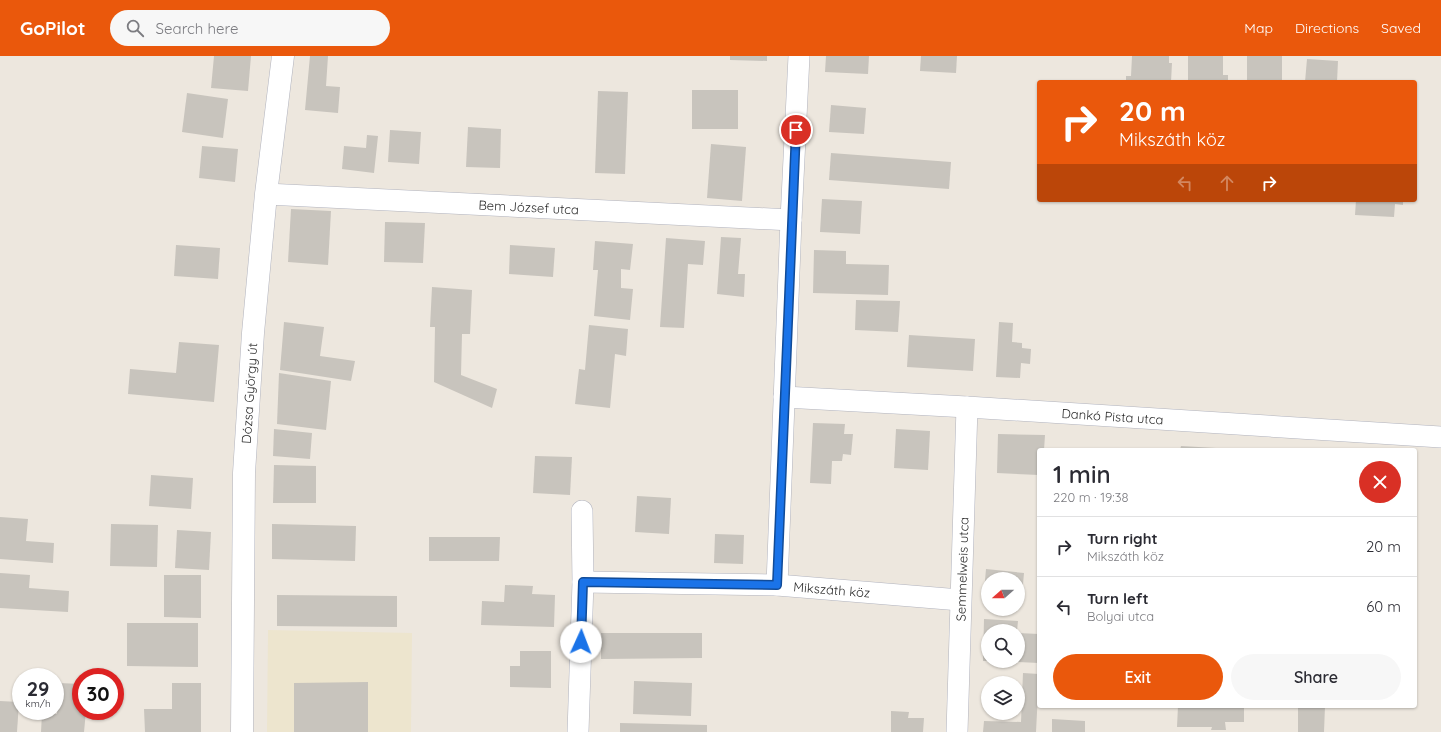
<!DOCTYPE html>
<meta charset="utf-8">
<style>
:root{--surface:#fff;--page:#f7f7f7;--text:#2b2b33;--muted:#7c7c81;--line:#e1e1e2;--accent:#ea580c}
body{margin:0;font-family:Quicksand,sans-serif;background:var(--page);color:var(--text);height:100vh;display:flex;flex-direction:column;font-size:15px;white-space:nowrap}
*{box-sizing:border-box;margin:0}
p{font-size:13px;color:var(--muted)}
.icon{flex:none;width:22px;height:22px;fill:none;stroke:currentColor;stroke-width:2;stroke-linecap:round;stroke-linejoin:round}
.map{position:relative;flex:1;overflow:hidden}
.sheet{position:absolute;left:1037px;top:392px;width:380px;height:260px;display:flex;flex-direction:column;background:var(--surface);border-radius:4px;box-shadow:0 1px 3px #0004}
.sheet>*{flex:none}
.guide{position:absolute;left:1037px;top:24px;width:380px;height:122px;border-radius:4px;box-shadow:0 1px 3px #0004;background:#ea580c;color:#fff;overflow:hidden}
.needle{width:26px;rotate:249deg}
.fabs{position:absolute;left:981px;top:516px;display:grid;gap:8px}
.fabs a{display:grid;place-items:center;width:44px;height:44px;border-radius:50%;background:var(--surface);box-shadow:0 1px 3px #0004;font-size:20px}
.speed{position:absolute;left:12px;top:612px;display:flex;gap:8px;font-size:20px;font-weight:700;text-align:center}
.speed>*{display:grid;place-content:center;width:52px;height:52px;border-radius:50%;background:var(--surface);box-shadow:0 1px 3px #0004;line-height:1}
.speed small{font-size:10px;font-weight:400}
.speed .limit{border:6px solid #d22;background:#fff;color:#111}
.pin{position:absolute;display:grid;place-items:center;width:34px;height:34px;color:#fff;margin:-17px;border:2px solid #fff;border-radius:50%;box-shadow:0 1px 4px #0007}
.me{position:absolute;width:44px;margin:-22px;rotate:2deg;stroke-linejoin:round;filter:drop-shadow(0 0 3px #0008)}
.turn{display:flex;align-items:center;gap:14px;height:84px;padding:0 16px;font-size:18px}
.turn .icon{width:52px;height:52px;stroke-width:2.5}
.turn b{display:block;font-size:28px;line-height:34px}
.lanes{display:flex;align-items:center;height:38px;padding:0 16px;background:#0003;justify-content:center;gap:20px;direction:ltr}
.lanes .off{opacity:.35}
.round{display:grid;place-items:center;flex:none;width:42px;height:42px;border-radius:21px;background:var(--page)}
.summary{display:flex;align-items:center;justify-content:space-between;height:68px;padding:0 16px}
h1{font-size:24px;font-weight:600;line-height:30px}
.primary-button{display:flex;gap:8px;margin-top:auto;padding:8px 16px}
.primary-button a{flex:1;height:46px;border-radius:24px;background:var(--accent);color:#fff;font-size:16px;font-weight:600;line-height:46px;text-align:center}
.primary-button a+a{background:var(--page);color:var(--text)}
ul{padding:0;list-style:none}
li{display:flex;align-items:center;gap:12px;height:60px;padding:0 16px;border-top:1px solid var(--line)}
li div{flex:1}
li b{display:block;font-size:15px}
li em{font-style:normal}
header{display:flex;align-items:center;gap:24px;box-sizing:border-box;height:56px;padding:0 20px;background:var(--accent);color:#fff}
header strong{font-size:19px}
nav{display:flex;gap:22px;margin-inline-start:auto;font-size:14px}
.search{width:280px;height:36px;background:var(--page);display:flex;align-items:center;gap:10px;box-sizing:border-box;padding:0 14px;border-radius:22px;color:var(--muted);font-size:15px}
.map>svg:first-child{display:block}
</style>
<header>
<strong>GoPilot</strong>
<div class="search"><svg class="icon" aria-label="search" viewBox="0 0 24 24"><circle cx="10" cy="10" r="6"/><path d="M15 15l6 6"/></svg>Search here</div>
<nav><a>Map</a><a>Directions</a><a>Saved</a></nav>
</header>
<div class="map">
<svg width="1441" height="676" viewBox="0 0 1441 676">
<rect width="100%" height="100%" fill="#ede7de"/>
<!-- education -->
<path fill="#ede5ce" d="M 268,574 L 412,577 L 411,676 L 267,676 Z"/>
<!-- building -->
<g fill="#c8c4bd">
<path d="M 214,0 L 251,0 L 248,35 L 211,32 Z"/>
<path d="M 310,0 L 328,0 L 326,30 L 340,31 L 338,57 L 305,54 Z"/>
<path d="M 730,0 L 767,0 L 767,5 L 730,4 Z"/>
<path d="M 826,0 L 869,0 L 868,18 L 825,16 Z"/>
<path d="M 921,0 L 957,0 L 956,17 L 920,15 Z"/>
<path d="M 1132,0 L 1169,0 L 1169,7 L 1172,7 L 1171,26 L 1126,26 L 1126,20 L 1131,20 Z"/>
<path d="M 1188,0 L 1223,0 L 1223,19 L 1228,19 L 1228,26 L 1188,26 Z"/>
<rect x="1247" y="0" width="35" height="26"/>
<path d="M 1307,3 L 1338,5 L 1337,26 L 1305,26 Z"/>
<rect x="692" y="34" width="46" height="39"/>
<path d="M 598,35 L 628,36 L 625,118 L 595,117 Z"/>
<path d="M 187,37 L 228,43 L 223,82 L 182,76 Z"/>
<path d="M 831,49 L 866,52 L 864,78 L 829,76 Z"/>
<path d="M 468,71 L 501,73 L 500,112 L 466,111 Z"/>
<path d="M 390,74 L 421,76 L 419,108 L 388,106 Z"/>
<path d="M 367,79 L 378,80 L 374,117 L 342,113 L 344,90 L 366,92 Z"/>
<path d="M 711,88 L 746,91 L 742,145 L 707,142 Z"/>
<path d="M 202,90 L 238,93 L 235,126 L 199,122 Z"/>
<path d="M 831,97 L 951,106 L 949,133 L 829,124 Z"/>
<path d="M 822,143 L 862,145 L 860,178 L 820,176 Z"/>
<path d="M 1356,144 L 1403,144 L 1403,149 L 1395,148 L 1394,161 L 1355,159 Z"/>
<path d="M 291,153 L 331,155 L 328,209 L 288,206 Z"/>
<path d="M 385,166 L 425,167 L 423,207 L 384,206 Z"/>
<path d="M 721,181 L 741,182 L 738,218 L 745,218 L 744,241 L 717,238 Z"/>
<path d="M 666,182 L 705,185 L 703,209 L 688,208 L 684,272 L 660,271 Z"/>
<path d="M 595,185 L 633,188 L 630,214 L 621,213 L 621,232 L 633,233 L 630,264 L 594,260 L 598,214 L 593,214 Z"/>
<path d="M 176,189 L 220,192 L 218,223 L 174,220 Z"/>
<path d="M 510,189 L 555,192 L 553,221 L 509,218 Z"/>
<path d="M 814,194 L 846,195 L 846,208 L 889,209 L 888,239 L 813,237 Z"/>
<path d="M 432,231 L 472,234 L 470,278 L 462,278 L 461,319 L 497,333 L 492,352 L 434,326 L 435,271 L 430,271 Z"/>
<path d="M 856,244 L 900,245 L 898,276 L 855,274 Z"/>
<path d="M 284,266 L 324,271 L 320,300 L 355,305 L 351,325 L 280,314 Z"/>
<path d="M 999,266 L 1013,267 L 1012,286 L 1022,287 L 1022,292 L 1031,293 L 1030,308 L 1021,307 L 1020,322 L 996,321 Z"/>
<path d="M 589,269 L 628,273 L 626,300 L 615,298 L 610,352 L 575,348 L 579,313 L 585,314 Z"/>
<path d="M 909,279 L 975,283 L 973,315 L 907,311 Z"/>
<path d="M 179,286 L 219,289 L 214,346 L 128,338 L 130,313 L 176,317 Z"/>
<path d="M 279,317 L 331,325 L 326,374 L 277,368 Z"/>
<path d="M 813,367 L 845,368 L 844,378 L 853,378 L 851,399 L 843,398 L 842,405 L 832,405 L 831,428 L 810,427 Z"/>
<path d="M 274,373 L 312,377 L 310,403 L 273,400 Z"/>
<path d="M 896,373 L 930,375 L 928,414 L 894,412 Z"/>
<path d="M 998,378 L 1045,379 L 1044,394 L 1039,394 L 1039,419 L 997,417 Z"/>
<path d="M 1181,390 L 1216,392 L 1216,394 L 1180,394 Z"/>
<path d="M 535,400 L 572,401 L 570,439 L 533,437 Z"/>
<path d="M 274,409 L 316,410 L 316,447 L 273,447 Z"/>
<path d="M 151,419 L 193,422 L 191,453 L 149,450 Z"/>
<path d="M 637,440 L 671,442 L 669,478 L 635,476 Z"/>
<path d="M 0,461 L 28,463 L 26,485 L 54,487 L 53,507 L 0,503 Z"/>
<path d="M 111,468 L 158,469 L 157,511 L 110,510 Z"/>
<path d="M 272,468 L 356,470 L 355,505 L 272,503 Z"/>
<path d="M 177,474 L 211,476 L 209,514 L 175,512 Z"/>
<path d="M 715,478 L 744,479 L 743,508 L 714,507 Z"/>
<path d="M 429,481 L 500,481 L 499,505 L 429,505 Z"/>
<path d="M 986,513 L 1024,517 L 1021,551 L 1018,550 L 1018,523 L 988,523 L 988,547 L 983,547 Z"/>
<path d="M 0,517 L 30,519 L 29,532 L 69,535 L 68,556 L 0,552 Z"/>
<path d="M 164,519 L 201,519 L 201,562 L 164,561 Z"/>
<path d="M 505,529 L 533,530 L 532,538 L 555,539 L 554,571 L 481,569 L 482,545 L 504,546 Z"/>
<path d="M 277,539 L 397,540 L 397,571 L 277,570 Z"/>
<path d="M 984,563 L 1018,565 L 1017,575 L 988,575 L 988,605 L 983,605 Z"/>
<path d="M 127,567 L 198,567 L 198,611 L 127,610 Z"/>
<path d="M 601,577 L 702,577 L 702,602 L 601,603 Z"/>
<path d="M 1018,577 L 1039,578 L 1039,607 L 1018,606 Z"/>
<path d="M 520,595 L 551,595 L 551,632 L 510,631 L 510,610 L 520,610 Z"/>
<path d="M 1023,617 L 1039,618 L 1036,676 L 983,676 L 984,665 L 1021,666 Z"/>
<path d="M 634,625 L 692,627 L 691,660 L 633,658 Z"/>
<path d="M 368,626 L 368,676 L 294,676 L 294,627 Z"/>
<path d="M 59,627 L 81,628 L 81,655 L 86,655 L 84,676 L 41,676 L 42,657 L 57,658 Z"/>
<path d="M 172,627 L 201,627 L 201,676 L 145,676 L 144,653 L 172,653 Z"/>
<path d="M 0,645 L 19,646 L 17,676 L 0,676 Z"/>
<path d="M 1178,650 L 1244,650 L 1244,666 L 1225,666 L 1226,674 L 1211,674 L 1212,671 L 1177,671 Z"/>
<path d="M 1298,650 L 1325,650 L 1324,676 L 1298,676 Z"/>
<path d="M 891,655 L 909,656 L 908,662 L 924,662 L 923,676 L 891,676 Z"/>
<path d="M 1052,663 L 1085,665 L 1085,676 L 1052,676 Z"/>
<path d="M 620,667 L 707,669 L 707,676 L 620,676 Z"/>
</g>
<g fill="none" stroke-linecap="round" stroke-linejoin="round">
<defs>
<g id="street">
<path id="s1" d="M 266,138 L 791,164"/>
<path id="s2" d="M 784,341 L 967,351 L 1441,381"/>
<path id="s3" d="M 583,526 L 777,529 L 960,544"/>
<path d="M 777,529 L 791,164 L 799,0"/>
<path d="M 578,676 L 583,526 L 582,455"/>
<path id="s4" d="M 957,676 L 967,351"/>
</g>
<g id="secondary">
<path id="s5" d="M 242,676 L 244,417 L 253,277 L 266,138 L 283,0"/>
</g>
</defs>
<!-- street casing -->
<use href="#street" stroke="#b1b3be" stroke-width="22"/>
<!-- secondary casing -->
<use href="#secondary" stroke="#b1b3be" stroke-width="23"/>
<!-- street -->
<use href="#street" stroke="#fff" stroke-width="21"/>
<!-- secondary -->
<use href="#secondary" stroke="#fff" stroke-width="22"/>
</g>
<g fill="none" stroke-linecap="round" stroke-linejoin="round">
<defs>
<path id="route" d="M 581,586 L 583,526 L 777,529 L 796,74"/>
</defs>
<!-- route casing -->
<use href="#route" stroke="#114b97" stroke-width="10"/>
<!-- route -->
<use href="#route" stroke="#1a73e8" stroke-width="7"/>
</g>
<g text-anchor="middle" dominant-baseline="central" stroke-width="4" stroke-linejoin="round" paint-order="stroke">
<!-- street labels -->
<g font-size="13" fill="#2b2b2b" stroke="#fff">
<text stroke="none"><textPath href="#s1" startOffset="263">Bem József utca</textPath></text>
<text stroke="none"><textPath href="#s5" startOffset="339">Dózsa György út</textPath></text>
<text stroke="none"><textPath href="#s2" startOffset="329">Dankó Pista utca</textPath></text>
<text stroke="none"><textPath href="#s4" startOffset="163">Semmelweis utca</textPath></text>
<text stroke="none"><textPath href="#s3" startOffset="249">Mikszáth köz</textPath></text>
</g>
</g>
</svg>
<div class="fabs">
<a><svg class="needle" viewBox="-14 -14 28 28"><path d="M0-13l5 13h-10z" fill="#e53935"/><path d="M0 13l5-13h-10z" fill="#7c7c81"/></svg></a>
<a><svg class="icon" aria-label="search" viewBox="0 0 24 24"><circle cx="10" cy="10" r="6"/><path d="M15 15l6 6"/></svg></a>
<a><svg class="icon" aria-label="layers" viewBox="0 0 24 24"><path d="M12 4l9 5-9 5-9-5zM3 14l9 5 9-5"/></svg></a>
</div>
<div class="speed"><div>29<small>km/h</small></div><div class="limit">30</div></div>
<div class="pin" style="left:796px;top:74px;background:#d93025"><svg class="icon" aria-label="arrive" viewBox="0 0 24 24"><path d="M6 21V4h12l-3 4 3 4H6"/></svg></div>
<svg class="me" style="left:581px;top:586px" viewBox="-20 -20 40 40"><circle r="19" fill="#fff"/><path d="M0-13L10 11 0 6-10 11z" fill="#1a73e8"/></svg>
<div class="guide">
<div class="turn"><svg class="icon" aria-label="right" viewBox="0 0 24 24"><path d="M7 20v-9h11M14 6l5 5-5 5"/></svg><div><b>20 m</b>Mikszáth köz</div></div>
<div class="lanes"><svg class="icon off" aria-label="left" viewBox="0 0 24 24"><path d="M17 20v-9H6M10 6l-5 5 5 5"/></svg><svg class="icon off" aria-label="ahead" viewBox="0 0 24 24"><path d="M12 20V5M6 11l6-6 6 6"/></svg><svg class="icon" aria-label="right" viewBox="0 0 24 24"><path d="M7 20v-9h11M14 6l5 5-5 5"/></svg></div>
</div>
<section class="sheet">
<div class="summary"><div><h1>1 min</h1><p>220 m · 19:38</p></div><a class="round" style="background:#d93025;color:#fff"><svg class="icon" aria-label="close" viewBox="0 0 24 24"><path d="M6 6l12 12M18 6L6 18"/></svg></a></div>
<ul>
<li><svg class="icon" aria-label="right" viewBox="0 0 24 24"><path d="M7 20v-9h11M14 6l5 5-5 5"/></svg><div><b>Turn right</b><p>Mikszáth köz</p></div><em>20 m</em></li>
<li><svg class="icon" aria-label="left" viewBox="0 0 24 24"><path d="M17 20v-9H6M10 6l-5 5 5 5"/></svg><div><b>Turn left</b><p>Bolyai utca</p></div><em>60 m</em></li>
</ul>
<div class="primary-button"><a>Exit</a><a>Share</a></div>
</section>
</div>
